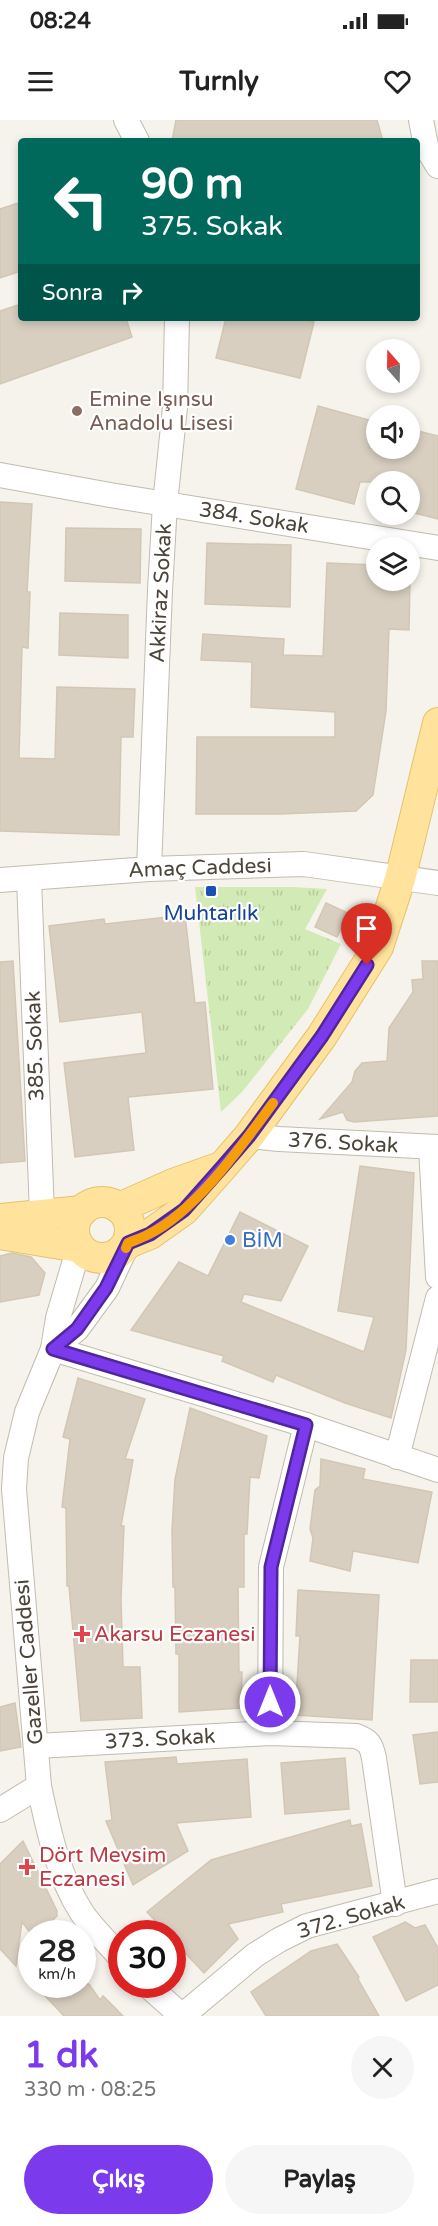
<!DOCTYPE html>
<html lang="tr">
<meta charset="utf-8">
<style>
:root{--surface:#fff;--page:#f6f6f6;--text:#222;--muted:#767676;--accent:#7c3aed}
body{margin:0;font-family:"Varela Round",sans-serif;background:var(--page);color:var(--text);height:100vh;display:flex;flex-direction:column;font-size:22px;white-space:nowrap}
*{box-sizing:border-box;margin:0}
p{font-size:20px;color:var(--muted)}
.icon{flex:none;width:33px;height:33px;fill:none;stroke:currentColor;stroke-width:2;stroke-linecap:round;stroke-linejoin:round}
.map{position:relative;height:1896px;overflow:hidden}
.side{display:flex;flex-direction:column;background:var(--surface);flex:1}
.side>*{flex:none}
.guide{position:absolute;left:18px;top:18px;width:402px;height:183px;border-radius:6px;box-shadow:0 3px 9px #0003;background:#00695c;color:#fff;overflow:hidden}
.needle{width:39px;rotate:340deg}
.fabs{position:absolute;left:366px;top:219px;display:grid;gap:12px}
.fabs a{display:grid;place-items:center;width:54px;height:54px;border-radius:50%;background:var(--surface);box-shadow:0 3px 9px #0003;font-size:30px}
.speed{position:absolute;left:18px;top:1800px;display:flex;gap:12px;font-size:30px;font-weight:700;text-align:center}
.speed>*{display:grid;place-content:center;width:78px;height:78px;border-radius:50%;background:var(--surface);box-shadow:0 3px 9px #0003;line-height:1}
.speed small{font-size:15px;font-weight:400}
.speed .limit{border:9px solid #d22;background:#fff;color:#111}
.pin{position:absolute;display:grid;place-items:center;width:51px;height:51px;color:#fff;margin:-62px -26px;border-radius:50% 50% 50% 0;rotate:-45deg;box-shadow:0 0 6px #0007}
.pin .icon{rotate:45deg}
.me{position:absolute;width:66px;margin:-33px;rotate:0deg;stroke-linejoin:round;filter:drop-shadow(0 0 4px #0008)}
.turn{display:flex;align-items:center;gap:21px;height:126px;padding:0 24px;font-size:27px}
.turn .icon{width:78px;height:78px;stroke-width:2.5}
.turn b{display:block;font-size:42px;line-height:51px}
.then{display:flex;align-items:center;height:57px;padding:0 24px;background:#0003;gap:12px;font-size:22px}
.round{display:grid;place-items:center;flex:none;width:63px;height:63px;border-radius:32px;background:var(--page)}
.head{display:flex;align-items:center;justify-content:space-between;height:102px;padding:0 24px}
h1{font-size:36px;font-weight:700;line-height:45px;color:var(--accent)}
.action{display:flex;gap:12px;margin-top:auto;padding:12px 24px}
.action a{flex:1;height:69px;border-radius:36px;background:var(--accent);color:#fff;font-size:24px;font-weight:700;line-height:69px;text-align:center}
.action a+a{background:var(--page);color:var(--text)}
.status{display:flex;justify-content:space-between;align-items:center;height:42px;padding:0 30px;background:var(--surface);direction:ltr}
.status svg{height:16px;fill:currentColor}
header{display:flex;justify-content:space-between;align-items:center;height:78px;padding:0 24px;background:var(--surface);font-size:27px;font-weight:700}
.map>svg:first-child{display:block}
</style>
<div class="status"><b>08:24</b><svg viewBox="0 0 49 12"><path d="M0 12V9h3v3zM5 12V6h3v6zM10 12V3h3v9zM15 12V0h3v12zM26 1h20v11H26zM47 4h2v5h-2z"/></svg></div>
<header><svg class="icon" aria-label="menu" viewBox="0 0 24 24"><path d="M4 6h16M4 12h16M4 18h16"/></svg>Turnly<svg class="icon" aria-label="heart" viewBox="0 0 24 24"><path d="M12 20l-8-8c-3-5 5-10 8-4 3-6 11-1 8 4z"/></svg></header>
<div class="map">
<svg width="438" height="1896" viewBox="0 0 438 1896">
<defs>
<pattern id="grass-tufts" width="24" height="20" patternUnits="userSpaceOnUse" patternTransform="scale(1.5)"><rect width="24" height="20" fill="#d2eab5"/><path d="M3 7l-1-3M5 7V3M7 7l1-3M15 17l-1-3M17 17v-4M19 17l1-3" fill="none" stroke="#b6ca9c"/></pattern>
</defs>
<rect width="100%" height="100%" fill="#f6f3ec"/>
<!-- grass -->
<path fill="url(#grass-tufts)" d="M 195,767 L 292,767 L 327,769 L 305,809 L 341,824 L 308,889 L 242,972 L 221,992 Z"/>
<!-- building -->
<g fill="#d8cfc1" stroke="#d3c7b4" stroke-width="1.5">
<path d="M 176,0 L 377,0 L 383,21 L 172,21 Z"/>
<path d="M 21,82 L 21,151 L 0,158 L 0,89 Z"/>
<path d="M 21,184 L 21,198 L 126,198 L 132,217 L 0,264 L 0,191 Z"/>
<path d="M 226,198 L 299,198 L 314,202 L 300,258 L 216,238 Z"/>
<path d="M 318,286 L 376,302 L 369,328 L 410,328 L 410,309 L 438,316 L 438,399 L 410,392 L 410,362 L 360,362 L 354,384 L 296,369 Z"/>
<path d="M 0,382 L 32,384 L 27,472 L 30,472 L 28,528 L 22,527 L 19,638 L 55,639 L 57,567 L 135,569 L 133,617 L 121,617 L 119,715 L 0,711 Z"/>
<path d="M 66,408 L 141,409 L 140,463 L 65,461 Z"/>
<path d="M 207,423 L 291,425 L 290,487 L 205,484 Z"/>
<path d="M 327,443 L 376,445 L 376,460 L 410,460 L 409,510 L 389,509 L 386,591 L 373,675 L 356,691 L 280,694 L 196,694 L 197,617 L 335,617 L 335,592 L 251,587 L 252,542 L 201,540 L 203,514 L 284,519 L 283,535 L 323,536 Z"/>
<path d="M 60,493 L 128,495 L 128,538 L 59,535 Z"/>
<path d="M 326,783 L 348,793 L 337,817 L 315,807 Z"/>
<path d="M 185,795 L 195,883 L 205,882 L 213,969 L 128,977 L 134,1030 L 75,1037 L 64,943 L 146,933 L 142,892 L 60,902 L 49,806 L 104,799 L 105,804 Z"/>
<path d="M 13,841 L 25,1041 L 0,1043 L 0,842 Z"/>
<path d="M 422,841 L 438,841 L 438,996 L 354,1002 L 347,1000 L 343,992 L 320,999 L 352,962 L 355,951 L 362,943 L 387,941 L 389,908 L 413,872 L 412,860 L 423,859 Z"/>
<path d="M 360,1046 L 414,1053 L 406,1230 L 391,1298 L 345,1283 L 276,1255 L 273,1262 L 222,1241 L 224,1236 L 131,1210 L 179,1142 L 208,1156 L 240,1092 L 308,1126 L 281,1181 L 244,1174 L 241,1182 L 364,1232 L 374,1197 L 338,1191 Z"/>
<path d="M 12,1133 L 31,1137 L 45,1153 L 39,1175 L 0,1182 L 0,1136 Z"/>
<path d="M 78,1258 L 145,1279 L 125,1339 L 133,1340 L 121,1406 L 124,1406 L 121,1479 L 123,1547 L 140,1547 L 142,1598 L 81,1601 L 69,1466 L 67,1466 L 66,1388 L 62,1387 L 70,1319 L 63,1317 Z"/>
<path d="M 190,1288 L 267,1316 L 259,1358 L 250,1357 L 247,1414 L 244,1414 L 244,1467 L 238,1467 L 239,1552 L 242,1552 L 241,1588 L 179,1592 L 179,1534 L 176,1534 L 175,1467 L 173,1467 L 172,1410 L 175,1359 Z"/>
<path d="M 321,1339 L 365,1349 L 363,1359 L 432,1372 L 418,1443 L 353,1431 L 350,1451 L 310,1441 L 313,1418 L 310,1409 L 315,1370 L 320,1366 Z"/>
<path d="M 298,1470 L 379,1475 L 372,1600 L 295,1595 L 300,1516 L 296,1516 Z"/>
<path d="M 411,1540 L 438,1540 L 438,1582 L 410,1582 Z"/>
<path d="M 15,1583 L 21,1627 L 0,1631 L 0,1587 Z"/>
<path d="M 438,1612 L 438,1662 L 420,1664 L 413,1615 Z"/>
<path d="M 176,1637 L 177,1644 L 247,1639 L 251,1697 L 176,1703 L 188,1731 L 133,1765 L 106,1701 L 112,1700 L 105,1642 Z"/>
<path d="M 345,1638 L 349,1689 L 285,1694 L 281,1643 Z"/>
<path d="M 350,1700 L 351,1706 L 361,1704 L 372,1766 L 281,1784 L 283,1792 L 228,1804 L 238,1819 L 204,1853 L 172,1819 L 172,1814 L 168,1814 L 147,1792 L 211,1740 Z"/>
<path d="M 23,1721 L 57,1791 L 57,1796 L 38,1814 L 32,1814 L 32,1815 L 22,1802 L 16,1846 L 0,1829 L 0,1744 Z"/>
<path d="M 405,1802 L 415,1808 L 425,1805 L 438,1828 L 438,1865 L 406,1881 L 373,1817 Z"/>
<path d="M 337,1824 L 359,1857 L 358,1859 L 379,1896 L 266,1896 L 251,1872 L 311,1831 Z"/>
<path d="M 34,1864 L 89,1864 L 100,1880 L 103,1876 L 123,1896 L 64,1896 Z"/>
</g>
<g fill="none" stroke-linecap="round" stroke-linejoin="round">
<defs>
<g id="minor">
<path d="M 126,0 L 137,21"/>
<path d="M 421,0 L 426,26 L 438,46"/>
<path d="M 0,355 L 110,375 L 438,428"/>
<path d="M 149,749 L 160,470 L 165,384 L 175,287 L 177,198"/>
<path d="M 29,759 L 42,1094"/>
<path d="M 0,760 L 149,749 L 304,744 L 438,763"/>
<path d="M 249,1016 L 279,1019 L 438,1027"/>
<path d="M 431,1027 L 438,1157"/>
<path d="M 79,1127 L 58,1198 L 53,1229 L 27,1292 L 16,1338 L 14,1369 L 39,1666 C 48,1709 58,1756 82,1793 C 93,1809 109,1824 122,1839"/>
<path d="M 53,1229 L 306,1305 L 438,1350"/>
<path d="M 53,1229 L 77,1209 L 107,1168 L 128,1123"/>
<path d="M 397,1337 L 438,1178"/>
<path d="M 270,1613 L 271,1447 L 306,1305"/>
<path d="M 37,1626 L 270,1613 L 356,1616 C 369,1621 371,1624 374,1638 L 395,1784"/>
<path d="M 0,1690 L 39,1666"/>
<path d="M 146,1864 L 182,1896"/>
<path d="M 182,1896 L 255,1835 L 279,1820 L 307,1806 L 438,1771"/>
</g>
<g id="major">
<circle cx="102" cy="1110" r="28"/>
<path d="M 119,1088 L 173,1064 L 221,1047"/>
<path d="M 0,1099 L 82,1091"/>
<path d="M 0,1114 L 79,1127"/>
<path d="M 128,1123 L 150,1114 L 184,1090 L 223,1046 L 249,1016 L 322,916 L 378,827 L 400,759 L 438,603"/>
</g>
</defs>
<!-- minor casing -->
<use href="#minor" stroke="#c2bbae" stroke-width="26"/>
<!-- major casing -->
<use href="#major" stroke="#e6c16a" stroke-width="32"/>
<!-- minor -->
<use href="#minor" stroke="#fff" stroke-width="24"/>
<!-- major -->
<use href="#major" stroke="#ffe39c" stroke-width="30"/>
</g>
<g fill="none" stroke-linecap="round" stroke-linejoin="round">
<defs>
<path id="route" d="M 270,1582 L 271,1447 L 306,1305 L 53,1229 L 77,1209 L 106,1168 L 128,1123 L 150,1114 L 184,1090 L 223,1046 L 249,1016 L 322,916 L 367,845"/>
</defs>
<!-- route casing -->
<use href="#route" stroke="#51269a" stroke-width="15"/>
<!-- route -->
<use href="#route" stroke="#7c3aed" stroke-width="10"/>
<!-- slow -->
<path stroke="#f59e0b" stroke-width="10" d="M 126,1128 L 128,1123 C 135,1120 142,1118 149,1114 C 196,1091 242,1025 273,983"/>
</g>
<!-- markers -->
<circle fill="#8d6e63" stroke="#fff" stroke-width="2" cx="77" cy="291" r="6"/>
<rect fill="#1a4fb4" stroke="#fff" stroke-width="2" x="205" y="765" width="12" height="12" rx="3"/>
<circle fill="#3f7fe0" stroke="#fff" stroke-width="2" cx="230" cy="1120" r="6"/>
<g fill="#e0444e" stroke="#fff" stroke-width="2">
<path d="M79 1505h6v6h6v6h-6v6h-6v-6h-6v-6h6z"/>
<path d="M24 1738h6v6h6v6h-6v6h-6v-6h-6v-6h6z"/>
</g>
<g text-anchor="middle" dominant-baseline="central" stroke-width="4.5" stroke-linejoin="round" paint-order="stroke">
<!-- education labels -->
<g font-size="21" fill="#785e54" stroke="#fff" text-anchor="start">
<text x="89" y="279">Emine Işınsu<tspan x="89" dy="24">Anadolu Lisesi</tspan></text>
</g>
<!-- street labels -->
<g font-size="21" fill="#4b4439" stroke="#fff">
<text transform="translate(254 398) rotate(9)">384. Sokak</text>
<text transform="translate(161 473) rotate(-87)">Akkiraz Sokak</text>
<text transform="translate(200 748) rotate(-2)">Amaç Caddesi</text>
<text transform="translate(35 926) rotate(-92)">385. Sokak</text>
<text transform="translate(343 1023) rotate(3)">376. Sokak</text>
<text transform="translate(29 1542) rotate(-95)">Gazeller Caddesi</text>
<text transform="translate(160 1619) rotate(-3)">373. Sokak</text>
<text transform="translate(351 1797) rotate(-16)">372. Sokak</text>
</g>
<!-- transit labels -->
<g font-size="21" fill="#164399" stroke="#fff">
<text x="211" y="793">Muhtarlık</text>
</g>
<!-- shop labels -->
<g font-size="21" fill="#366cbe" stroke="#fff" text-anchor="start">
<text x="242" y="1120">BİM</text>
</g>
<!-- health labels -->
<g font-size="21" fill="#be3a42" stroke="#fff" text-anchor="start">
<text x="94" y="1514">Akarsu Eczanesi</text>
<text x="39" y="1735">Dört Mevsim<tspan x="39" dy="24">Eczanesi</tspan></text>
</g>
</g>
</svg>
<div class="fabs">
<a><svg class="needle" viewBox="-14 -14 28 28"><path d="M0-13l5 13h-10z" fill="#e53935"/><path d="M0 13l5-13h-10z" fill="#767676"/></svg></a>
<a><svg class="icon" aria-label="sound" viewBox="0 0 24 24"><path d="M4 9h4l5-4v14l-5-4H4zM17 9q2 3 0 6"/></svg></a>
<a><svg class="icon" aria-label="search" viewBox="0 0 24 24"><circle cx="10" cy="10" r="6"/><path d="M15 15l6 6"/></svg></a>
<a><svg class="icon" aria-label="layers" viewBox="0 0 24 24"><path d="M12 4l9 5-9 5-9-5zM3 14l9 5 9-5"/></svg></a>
</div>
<div class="speed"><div>28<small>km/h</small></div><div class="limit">30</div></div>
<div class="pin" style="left:367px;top:845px;background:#d93025"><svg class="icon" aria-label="arrive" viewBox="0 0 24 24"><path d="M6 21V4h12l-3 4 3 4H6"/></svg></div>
<svg class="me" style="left:270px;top:1582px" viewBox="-20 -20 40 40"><circle r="17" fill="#7c3aed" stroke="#fff" stroke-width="3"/><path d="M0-11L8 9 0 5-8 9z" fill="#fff"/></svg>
<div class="guide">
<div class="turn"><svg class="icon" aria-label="left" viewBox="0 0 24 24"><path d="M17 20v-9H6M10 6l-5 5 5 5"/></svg><div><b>90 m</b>375. Sokak</div></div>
<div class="then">Sonra<svg class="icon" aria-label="right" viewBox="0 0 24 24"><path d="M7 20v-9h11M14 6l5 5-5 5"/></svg></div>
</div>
</div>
<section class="side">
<div class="head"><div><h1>1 dk</h1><p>330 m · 08:25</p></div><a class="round"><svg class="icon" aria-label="close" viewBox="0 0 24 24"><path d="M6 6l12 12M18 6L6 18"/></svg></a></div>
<div class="action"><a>Çıkış</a><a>Paylaş</a></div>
</section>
